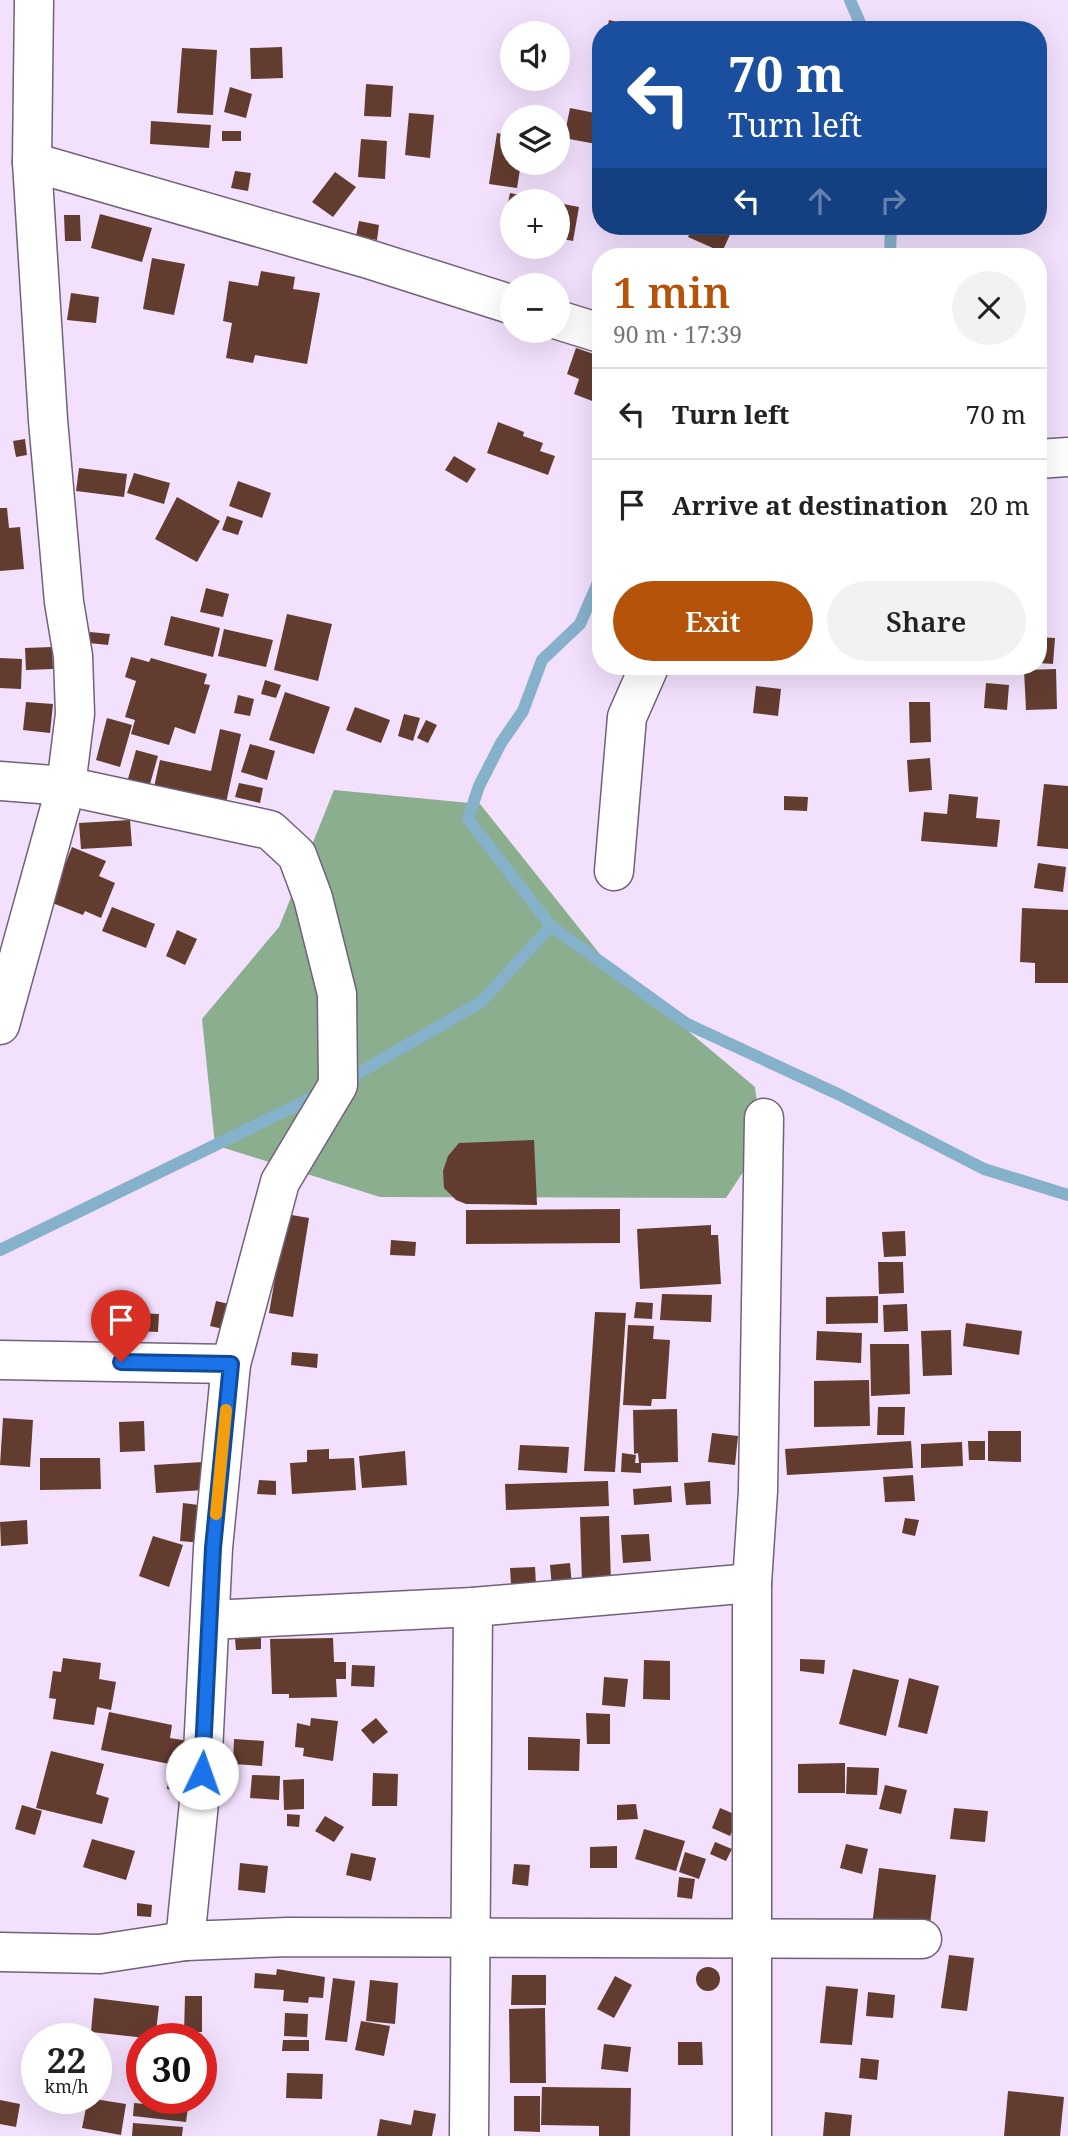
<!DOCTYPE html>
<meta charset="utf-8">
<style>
:root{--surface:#fff;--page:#f2f2f2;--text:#222;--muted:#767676;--line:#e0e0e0;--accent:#b45309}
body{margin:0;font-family:"Noto Serif",serif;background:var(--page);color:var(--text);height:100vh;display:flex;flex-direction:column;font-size:26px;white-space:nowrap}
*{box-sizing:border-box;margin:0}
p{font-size:23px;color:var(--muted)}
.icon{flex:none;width:38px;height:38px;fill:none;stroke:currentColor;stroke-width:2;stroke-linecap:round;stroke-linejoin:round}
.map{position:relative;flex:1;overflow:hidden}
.panel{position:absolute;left:592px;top:248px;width:455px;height:427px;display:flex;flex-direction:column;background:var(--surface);border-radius:28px;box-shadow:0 7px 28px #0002}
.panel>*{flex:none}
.top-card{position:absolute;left:592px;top:21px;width:455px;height:214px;border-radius:28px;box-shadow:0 7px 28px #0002;background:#1a4fa0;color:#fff;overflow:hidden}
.tools{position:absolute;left:500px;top:21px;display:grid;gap:14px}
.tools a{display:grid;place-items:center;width:70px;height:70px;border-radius:50%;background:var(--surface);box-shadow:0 7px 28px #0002;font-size:35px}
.speed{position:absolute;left:21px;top:2023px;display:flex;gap:14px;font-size:35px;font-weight:700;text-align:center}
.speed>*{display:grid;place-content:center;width:91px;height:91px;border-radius:50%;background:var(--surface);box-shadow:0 7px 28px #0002;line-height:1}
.speed small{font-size:18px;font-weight:400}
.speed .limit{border:10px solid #d22;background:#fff;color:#111}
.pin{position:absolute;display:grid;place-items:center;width:60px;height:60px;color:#fff;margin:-72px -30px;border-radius:50% 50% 50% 0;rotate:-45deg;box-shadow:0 0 7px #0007}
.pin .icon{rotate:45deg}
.me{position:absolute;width:77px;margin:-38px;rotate:3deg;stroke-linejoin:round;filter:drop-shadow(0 0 5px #0008)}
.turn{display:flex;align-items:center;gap:24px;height:147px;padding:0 21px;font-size:32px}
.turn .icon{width:91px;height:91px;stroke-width:2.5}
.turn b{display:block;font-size:49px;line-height:60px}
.lanes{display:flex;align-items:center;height:66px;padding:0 21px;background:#0003;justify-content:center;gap:35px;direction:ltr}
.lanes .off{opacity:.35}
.round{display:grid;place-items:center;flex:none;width:74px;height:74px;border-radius:37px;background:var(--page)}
.headline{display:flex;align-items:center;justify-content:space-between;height:119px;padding:0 21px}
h1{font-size:42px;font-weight:600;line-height:52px;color:var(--accent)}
.cta{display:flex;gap:14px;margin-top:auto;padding:14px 21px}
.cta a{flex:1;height:80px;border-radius:42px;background:var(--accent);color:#fff;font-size:28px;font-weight:600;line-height:80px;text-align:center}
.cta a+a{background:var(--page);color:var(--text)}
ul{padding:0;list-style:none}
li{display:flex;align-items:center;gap:21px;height:91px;padding:0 21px;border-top:2px solid var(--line)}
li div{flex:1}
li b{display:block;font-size:26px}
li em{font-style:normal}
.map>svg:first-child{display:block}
</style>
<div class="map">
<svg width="1068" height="2136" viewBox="0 0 1068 2136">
<rect width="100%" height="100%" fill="#f2e0fc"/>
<!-- forest -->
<path fill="#8bae8e" d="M 334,790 L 480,804 L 607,963 L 755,1087 L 762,1143 L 726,1198 L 380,1197 L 215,1145 L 202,1019 L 279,927 Z"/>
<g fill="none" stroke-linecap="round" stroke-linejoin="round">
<!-- stream -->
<g stroke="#86b1cb" stroke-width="12">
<path d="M 850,0 L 863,30"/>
<path d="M 890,257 L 891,226"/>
<path d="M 600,578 L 580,624 L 542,660 L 523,711 L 501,743 L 479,786 L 468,819 L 551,926 L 687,1024 L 840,1095 L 984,1169 L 1068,1195"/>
<path d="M 343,1082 L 481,1002 L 551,926"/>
<path d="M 0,1250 L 320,1094"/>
</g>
</g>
<!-- building -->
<g fill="#633c30">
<path d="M 609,20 L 647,29 L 647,30 L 607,30 Z"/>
<path d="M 282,47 L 283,78 L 251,79 L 250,48 Z"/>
<path d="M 182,48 L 217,50 L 213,115 L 177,113 Z"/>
<path d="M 366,84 L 393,86 L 391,117 L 364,116 Z"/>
<path d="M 230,87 L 252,94 L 246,118 L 224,112 Z"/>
<path d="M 570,108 L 600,114 L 596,144 L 564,138 Z"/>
<path d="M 409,113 L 434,115 L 430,158 L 405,155 Z"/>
<path d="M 151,121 L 211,125 L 209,148 L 150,144 Z"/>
<rect x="222" y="131" width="19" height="10"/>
<path d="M 497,133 L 513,136 L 513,163 L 521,163 L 517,188 L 489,184 Z"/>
<path d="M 361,139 L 387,141 L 385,179 L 358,177 Z"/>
<path d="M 235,171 L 251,173 L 248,191 L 231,188 Z"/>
<path d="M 335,172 L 356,187 L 333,217 L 312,202 Z"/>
<path d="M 510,193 L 536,198 L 535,201 L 513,201 L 513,218 L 505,217 Z"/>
<path d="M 558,203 L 579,207 L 573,241 L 558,238 Z"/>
<path d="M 100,214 L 152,228 L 142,262 L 91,248 Z"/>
<path d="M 64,215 L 80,215 L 81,241 L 65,241 Z"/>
<path d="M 359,221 L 379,225 L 377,240 L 356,236 Z"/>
<path d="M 694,226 L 734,226 L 722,252 L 688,237 Z"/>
<path d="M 152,258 L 185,264 L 174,315 L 143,309 Z"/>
<path d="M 261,271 L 295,277 L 293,289 L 320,293 L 307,364 L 255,355 L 253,363 L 226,358 L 232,323 L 223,321 L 229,281 L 258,286 Z"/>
<path d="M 71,293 L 99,297 L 96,323 L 67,320 Z"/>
<path d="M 576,348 L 600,356 L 600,404 L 574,394 L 579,379 L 567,374 Z"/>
<path d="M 498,422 L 524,432 L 523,436 L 543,443 L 540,451 L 555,456 L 548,475 L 487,453 Z"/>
<path d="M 25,439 L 27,455 L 16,457 L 13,441 Z"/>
<path d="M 454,456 L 476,469 L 467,483 L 445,470 Z"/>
<path d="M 79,468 L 127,474 L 124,497 L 76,491 Z"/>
<path d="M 134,473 L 170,483 L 164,504 L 127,493 Z"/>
<path d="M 238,481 L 271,493 L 262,518 L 229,506 Z"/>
<path d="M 177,497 L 220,521 L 197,562 L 155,539 Z"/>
<path d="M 0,508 L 7,508 L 9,528 L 20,527 L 24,569 L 0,571 Z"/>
<path d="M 227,516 L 243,521 L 238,535 L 222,530 Z"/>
<path d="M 206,588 L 229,594 L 223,617 L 200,612 Z"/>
<path d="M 287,614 L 332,624 L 318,681 L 274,670 Z"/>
<path d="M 171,616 L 220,628 L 213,657 L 164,645 Z"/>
<path d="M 224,629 L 273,640 L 266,667 L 218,656 Z"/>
<path d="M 90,632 L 110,634 L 108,645 L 89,643 Z"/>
<path d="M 1038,637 L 1055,638 L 1053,664 L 1038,663 Z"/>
<path d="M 52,647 L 53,669 L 26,670 L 25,648 Z"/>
<path d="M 131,657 L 149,662 L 151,658 L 207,674 L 204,684 L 210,685 L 195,734 L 175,727 L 169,745 L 131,734 L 135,720 L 125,717 L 136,681 L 125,677 Z"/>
<path d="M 0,658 L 22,659 L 21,689 L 0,688 Z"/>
<path d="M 1056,669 L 1057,709 L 1026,710 L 1024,670 Z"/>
<path d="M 265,680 L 281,685 L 276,698 L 261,694 Z"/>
<path d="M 986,683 L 1009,685 L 1007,710 L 984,708 Z"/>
<path d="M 756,686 L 781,689 L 778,716 L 753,713 Z"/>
<path d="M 285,692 L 330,707 L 314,754 L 269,740 Z"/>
<path d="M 238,695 L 254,699 L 250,716 L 234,713 Z"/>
<path d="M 26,702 L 53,704 L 50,733 L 23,730 Z"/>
<path d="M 909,702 L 930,702 L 931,742 L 910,743 Z"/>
<path d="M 355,707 L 390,720 L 381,743 L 346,730 Z"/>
<path d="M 404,714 L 420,718 L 413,741 L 398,736 Z"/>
<path d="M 107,718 L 132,725 L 120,767 L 96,760 Z"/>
<path d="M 426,720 L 437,725 L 428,743 L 417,738 Z"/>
<path d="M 220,729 L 241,734 L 226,803 L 154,787 L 160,760 L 211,771 Z"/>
<path d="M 250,744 L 275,751 L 267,780 L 241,772 Z"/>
<path d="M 136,750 L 158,756 L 150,784 L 128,779 Z"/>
<path d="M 930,758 L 932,790 L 909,792 L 907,760 Z"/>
<path d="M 239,783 L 263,788 L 260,803 L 235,797 Z"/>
<path d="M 1044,784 L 1068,786 L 1068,849 L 1037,846 Z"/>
<path d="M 949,794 L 978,797 L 976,818 L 1000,820 L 997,847 L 921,841 L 924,812 L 947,814 Z"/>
<path d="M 784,796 L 808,797 L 807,811 L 784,810 Z"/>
<path d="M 130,820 L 132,846 L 81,849 L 79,823 Z"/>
<path d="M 72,847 L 106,861 L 99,876 L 115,883 L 101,918 L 85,911 L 83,915 L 50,902 Z"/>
<path d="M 1038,863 L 1066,867 L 1063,892 L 1034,888 Z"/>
<path d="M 112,907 L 155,924 L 146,948 L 102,931 Z"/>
<path d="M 1022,908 L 1068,910 L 1068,983 L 1035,983 L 1035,963 L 1020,962 Z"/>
<path d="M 177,930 L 197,939 L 185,965 L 166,956 Z"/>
<path d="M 534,1140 L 537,1205 L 466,1204 L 456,1200 L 444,1188 L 443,1171 L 448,1156 L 459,1143 Z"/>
<path d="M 620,1209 L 620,1243 L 466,1244 L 466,1210 Z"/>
<path d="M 286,1214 L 309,1218 L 293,1317 L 269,1313 Z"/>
<path d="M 711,1225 L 711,1235 L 718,1235 L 721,1284 L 640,1289 L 637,1229 Z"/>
<path d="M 905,1231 L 906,1256 L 884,1257 L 882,1232 Z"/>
<path d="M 391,1240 L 416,1242 L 415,1256 L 390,1255 Z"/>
<path d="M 878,1262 L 903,1262 L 904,1293 L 879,1294 Z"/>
<path d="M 662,1294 L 712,1295 L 711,1322 L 660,1320 Z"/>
<path d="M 878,1296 L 878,1323 L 826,1324 L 826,1297 Z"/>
<path d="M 216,1301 L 229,1304 L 223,1329 L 210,1326 Z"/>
<path d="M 636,1302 L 653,1303 L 652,1319 L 634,1318 Z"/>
<path d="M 907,1304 L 908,1331 L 884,1332 L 883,1305 Z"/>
<path d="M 595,1312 L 626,1313 L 615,1472 L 584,1471 Z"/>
<path d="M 134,1313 L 159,1314 L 158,1332 L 133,1331 Z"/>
<path d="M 966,1323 L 1022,1331 L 1019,1355 L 963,1346 Z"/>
<path d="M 628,1325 L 654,1326 L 653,1339 L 670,1340 L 666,1399 L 652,1399 L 651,1406 L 623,1405 Z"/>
<path d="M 951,1330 L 952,1375 L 923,1376 L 921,1331 Z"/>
<path d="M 817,1331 L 862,1333 L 861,1363 L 816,1360 Z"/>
<path d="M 870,1344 L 909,1344 L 910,1394 L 871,1396 Z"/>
<path d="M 292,1352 L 318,1354 L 317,1368 L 291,1365 Z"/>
<path d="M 869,1380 L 870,1426 L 814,1427 L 814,1381 Z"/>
<path d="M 878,1407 L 905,1407 L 904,1435 L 877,1435 Z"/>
<path d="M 677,1409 L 678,1462 L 641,1463 L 641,1473 L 621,1472 L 622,1453 L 636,1455 L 635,1463 L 639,1463 L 638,1453 L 634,1454 L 633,1410 Z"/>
<path d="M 3,1418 L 33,1420 L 30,1467 L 0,1465 Z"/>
<path d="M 144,1421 L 145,1451 L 120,1452 L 119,1422 Z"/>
<path d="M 988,1431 L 1021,1431 L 1021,1462 L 988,1461 Z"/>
<path d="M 712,1433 L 738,1436 L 735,1465 L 708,1462 Z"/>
<path d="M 911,1441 L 913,1468 L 787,1475 L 785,1449 Z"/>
<path d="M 968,1441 L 985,1441 L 985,1460 L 969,1460 Z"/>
<path d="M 962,1442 L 963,1466 L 921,1468 L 921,1444 Z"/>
<path d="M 520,1445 L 569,1447 L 567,1473 L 518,1470 Z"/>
<path d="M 329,1449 L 329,1459 L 354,1458 L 356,1490 L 292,1494 L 290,1463 L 307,1462 L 307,1450 Z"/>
<path d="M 405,1451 L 407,1485 L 362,1488 L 359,1456 Z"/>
<path d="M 40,1458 L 100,1458 L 101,1489 L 40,1490 Z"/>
<path d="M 203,1462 L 204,1490 L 156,1493 L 154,1465 Z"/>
<path d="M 913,1475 L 915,1501 L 885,1502 L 883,1477 Z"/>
<path d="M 259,1480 L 276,1481 L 276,1495 L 257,1494 Z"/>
<path d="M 608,1481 L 609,1506 L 506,1510 L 505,1484 Z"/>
<path d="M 710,1481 L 711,1504 L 686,1505 L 684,1483 Z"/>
<path d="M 671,1486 L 672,1502 L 634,1505 L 633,1489 Z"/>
<path d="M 183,1503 L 206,1506 L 202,1543 L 180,1541 Z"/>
<path d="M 609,1516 L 611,1583 L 582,1584 L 580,1517 Z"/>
<path d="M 905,1518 L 919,1520 L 915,1536 L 902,1533 Z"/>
<path d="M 27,1520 L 28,1544 L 1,1546 L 0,1522 Z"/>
<path d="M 649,1534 L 651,1561 L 623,1563 L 621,1535 Z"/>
<path d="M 153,1536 L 183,1545 L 169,1587 L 139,1576 Z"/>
<path d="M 570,1563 L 572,1586 L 552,1588 L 550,1565 Z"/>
<path d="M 535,1567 L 536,1584 L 511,1584 L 510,1568 Z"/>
<path d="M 261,1637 L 261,1649 L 236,1650 L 235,1639 Z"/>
<path d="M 333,1638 L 334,1662 L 346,1662 L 346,1679 L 336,1679 L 337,1697 L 289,1698 L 289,1694 L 272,1694 L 270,1639 Z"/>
<path d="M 63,1658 L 101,1663 L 99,1679 L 116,1682 L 111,1710 L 97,1707 L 94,1725 L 53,1719 L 56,1699 L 49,1698 L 53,1671 L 61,1672 Z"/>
<path d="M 800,1659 L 825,1660 L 824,1674 L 800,1671 Z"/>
<path d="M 644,1660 L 670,1661 L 670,1700 L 643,1699 Z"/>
<path d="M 352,1665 L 375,1666 L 374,1687 L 351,1686 Z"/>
<path d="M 853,1669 L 899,1680 L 886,1736 L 839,1724 Z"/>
<path d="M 604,1677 L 628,1679 L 625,1707 L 602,1705 Z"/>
<path d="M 909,1678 L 939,1686 L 927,1734 L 898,1727 Z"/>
<path d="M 109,1712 L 172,1725 L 170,1738 L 194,1742 L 189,1768 L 101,1750 Z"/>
<path d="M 586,1713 L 610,1714 L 610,1744 L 587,1744 Z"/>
<path d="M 311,1718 L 338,1721 L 333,1761 L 303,1756 L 304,1748 L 295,1747 L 297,1723 L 310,1726 Z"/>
<path d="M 376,1718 L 388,1732 L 373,1744 L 361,1730 Z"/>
<path d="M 528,1737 L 580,1739 L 579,1771 L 528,1770 Z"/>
<path d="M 234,1739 L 264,1741 L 262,1766 L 233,1764 Z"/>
<path d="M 51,1751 L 104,1764 L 96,1794 L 109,1798 L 102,1824 L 36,1808 Z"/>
<path d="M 845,1763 L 845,1793 L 798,1793 L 798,1764 Z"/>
<path d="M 847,1767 L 879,1768 L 877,1795 L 846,1794 Z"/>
<path d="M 373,1773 L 398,1774 L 397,1806 L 372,1806 Z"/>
<path d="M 169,1774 L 187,1777 L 184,1792 L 167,1789 Z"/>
<path d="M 252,1775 L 280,1776 L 279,1800 L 250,1798 Z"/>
<path d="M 304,1779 L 304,1809 L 284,1810 L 283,1780 Z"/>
<path d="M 885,1785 L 907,1790 L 901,1814 L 879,1809 Z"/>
<path d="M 636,1804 L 638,1819 L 617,1820 L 617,1805 Z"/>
<path d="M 22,1805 L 42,1811 L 35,1835 L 15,1829 Z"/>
<path d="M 720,1808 L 739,1816 L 730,1836 L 712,1828 Z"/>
<path d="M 954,1808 L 988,1811 L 985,1842 L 950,1839 Z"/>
<path d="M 287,1814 L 300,1815 L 299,1827 L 287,1826 Z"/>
<path d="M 325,1816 L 344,1827 L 334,1842 L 315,1831 Z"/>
<path d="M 644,1829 L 685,1841 L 676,1871 L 635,1859 Z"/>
<path d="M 92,1839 L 135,1851 L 126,1880 L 83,1867 Z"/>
<path d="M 715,1842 L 732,1849 L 726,1861 L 710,1854 Z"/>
<path d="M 846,1844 L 868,1849 L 862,1874 L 840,1868 Z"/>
<path d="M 617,1846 L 617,1868 L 590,1868 L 590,1847 Z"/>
<path d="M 685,1852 L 706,1859 L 699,1879 L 679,1872 Z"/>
<path d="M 351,1853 L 376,1858 L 371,1881 L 346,1875 Z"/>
<path d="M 240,1863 L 268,1866 L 265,1893 L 238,1890 Z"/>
<path d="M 514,1864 L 530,1865 L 528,1886 L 512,1884 Z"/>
<path d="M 879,1868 L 936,1875 L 929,1932 L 872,1926 Z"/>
<path d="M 679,1877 L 695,1879 L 692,1899 L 677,1897 Z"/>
<path d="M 137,1903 L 152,1905 L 151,1917 L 137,1916 Z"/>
<path d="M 949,1955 L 974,1958 L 967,2011 L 941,2008 Z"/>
<circle cx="708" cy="1979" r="12"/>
<path d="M 277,1969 L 325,1977 L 323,1998 L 309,1997 L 308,2003 L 283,2001 L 284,1990 L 254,1988 L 255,1973 L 276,1975 Z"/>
<path d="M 512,1975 L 546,1975 L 546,2005 L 511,2005 Z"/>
<path d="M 615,1976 L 632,1985 L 614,2018 L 597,2009 Z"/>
<path d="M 333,1978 L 355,1981 L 347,2042 L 325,2040 Z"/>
<path d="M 370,1980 L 398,1983 L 395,2024 L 366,2021 Z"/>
<path d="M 826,1986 L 858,1989 L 852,2045 L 820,2043 Z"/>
<path d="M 868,1992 L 895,1995 L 893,2018 L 866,2016 Z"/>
<path d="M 185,1996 L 202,1996 L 202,2032 L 184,2032 Z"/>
<path d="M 94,1998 L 159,2006 L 155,2039 L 91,2032 Z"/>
<path d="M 545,2008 L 546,2083 L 510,2083 L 509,2009 Z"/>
<path d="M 285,2013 L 308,2014 L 307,2037 L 284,2036 Z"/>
<path d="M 361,2021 L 390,2026 L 384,2056 L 355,2050 Z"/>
<path d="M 283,2040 L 309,2040 L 309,2051 L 282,2051 Z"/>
<path d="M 678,2042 L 702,2042 L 703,2065 L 678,2065 Z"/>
<path d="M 604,2044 L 631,2047 L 628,2072 L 601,2069 Z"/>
<path d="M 861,2058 L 879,2060 L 877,2080 L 859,2078 Z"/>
<path d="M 287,2073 L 323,2074 L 322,2099 L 286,2098 Z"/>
<path d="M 542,2087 L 631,2088 L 630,2136 L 599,2136 L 599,2126 L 541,2125 Z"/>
<path d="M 1008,2091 L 1064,2097 L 1060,2136 L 1004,2136 Z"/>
<path d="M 514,2096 L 540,2096 L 540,2132 L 514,2131 Z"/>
<path d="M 88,2098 L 126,2104 L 121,2135 L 82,2128 Z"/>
<path d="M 0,2100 L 20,2104 L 16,2127 L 0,2124 Z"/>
<path d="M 134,2103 L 188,2108 L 186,2122 L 133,2116 Z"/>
<path d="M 414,2110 L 436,2114 L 432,2136 L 377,2136 L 380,2119 L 411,2125 Z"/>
<path d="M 825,2112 L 852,2115 L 850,2136 L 823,2136 Z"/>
<path d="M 133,2123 L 183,2127 L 182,2136 L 132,2136 Z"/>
</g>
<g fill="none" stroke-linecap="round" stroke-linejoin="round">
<defs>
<g id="minor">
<path d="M 32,162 L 365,258 L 513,305"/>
<path d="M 558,320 L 600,333"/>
<path d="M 1038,459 L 1068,457"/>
<path d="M 0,781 L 66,786 L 270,830 L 297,855 L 313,898 L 337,994 L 338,1085 L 280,1182 L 231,1364 L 213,1548 L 202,1773 L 185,1941"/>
<path d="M 614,871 L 627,717 L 649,667"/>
<path d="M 0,1025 L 66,786 L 75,714 L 73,656 L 64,602 L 48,420 L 32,162 L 34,0"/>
<path d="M 0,1360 L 231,1364"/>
<path d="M 210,1620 L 473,1607 L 752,1583"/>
<path d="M 0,1952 L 100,1954 L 185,1941 L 288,1937 L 922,1939"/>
<path d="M 469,2136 L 473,1607"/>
<path d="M 752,2136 L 752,1583 L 758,1491 L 764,1118"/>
</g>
</defs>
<!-- minor casing -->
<use href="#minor" stroke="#716179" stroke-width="41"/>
<!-- minor -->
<use href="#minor" stroke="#fff" stroke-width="38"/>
</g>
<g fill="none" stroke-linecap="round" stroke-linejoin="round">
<defs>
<path id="route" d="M 121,1362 L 231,1364 L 213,1548 L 202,1773"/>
</defs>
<!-- route casing -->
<use href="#route" stroke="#114b97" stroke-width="18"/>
<!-- route -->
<use href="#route" stroke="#1a73e8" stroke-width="12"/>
<!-- slow -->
<path stroke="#f59e0b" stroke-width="12" d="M 216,1514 L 226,1410"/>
</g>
</svg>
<div class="tools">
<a><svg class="icon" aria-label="sound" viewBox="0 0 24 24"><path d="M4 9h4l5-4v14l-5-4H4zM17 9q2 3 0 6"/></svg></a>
<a><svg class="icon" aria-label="layers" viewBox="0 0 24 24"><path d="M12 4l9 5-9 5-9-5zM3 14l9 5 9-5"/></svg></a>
<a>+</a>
<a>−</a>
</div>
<div class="speed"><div>22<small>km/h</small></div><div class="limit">30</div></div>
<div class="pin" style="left:121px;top:1362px;background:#d93025"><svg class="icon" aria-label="arrive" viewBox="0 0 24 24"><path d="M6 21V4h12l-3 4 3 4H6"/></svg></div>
<svg class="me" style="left:202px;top:1773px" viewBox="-20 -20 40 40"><circle r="19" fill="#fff"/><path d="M0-13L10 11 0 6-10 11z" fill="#1a73e8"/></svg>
<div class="top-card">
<div class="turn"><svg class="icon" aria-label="left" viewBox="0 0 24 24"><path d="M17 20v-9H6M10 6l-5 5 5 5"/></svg><div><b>70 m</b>Turn left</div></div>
<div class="lanes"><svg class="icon" aria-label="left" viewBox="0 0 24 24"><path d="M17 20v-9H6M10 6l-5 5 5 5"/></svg><svg class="icon off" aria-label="ahead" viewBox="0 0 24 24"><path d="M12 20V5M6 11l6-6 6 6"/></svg><svg class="icon off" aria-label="right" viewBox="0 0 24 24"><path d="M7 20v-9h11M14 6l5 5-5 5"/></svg></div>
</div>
<section class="panel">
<div class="headline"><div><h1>1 min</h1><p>90 m · 17:39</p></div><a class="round"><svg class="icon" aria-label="close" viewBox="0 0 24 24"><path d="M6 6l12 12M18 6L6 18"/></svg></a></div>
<ul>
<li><svg class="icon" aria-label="left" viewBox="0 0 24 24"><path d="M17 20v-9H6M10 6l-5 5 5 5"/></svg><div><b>Turn left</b></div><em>70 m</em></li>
<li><svg class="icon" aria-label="arrive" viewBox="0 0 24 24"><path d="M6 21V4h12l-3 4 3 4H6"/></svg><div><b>Arrive at destination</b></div><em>20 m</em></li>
</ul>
<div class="cta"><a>Exit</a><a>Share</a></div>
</section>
</div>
